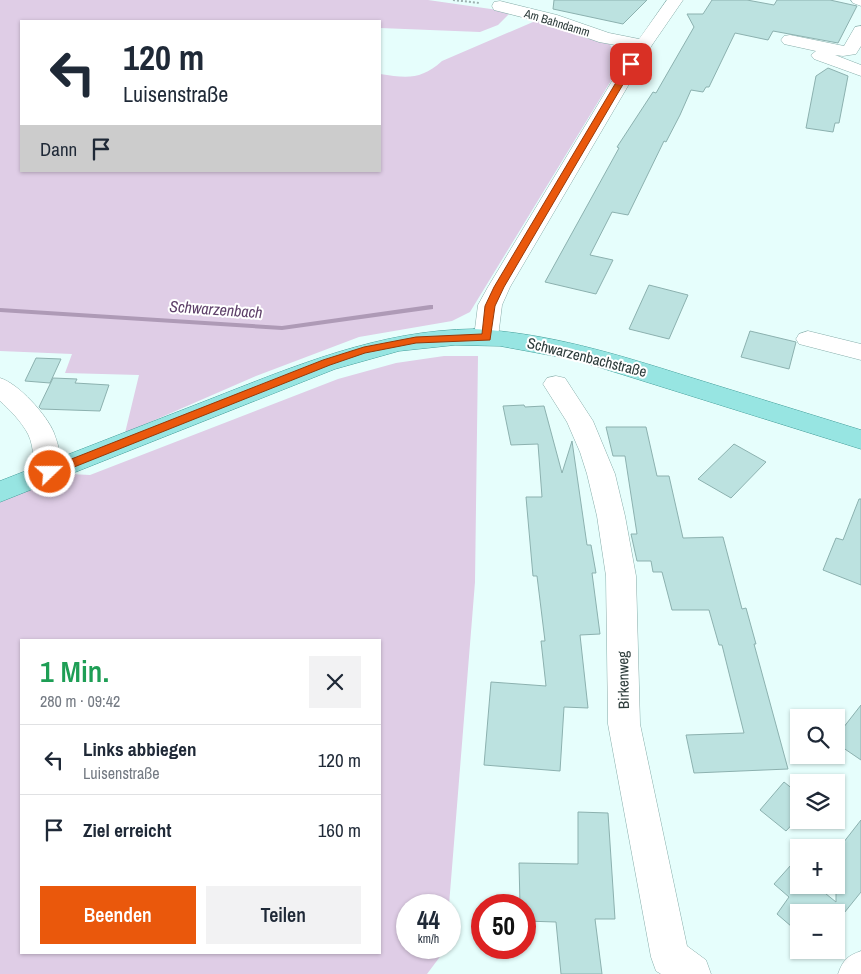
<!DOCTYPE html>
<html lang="de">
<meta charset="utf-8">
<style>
:root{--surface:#fff;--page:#f2f2f3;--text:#1f2937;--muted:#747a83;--line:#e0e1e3;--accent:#ea580c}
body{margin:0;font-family:"Archivo Narrow",sans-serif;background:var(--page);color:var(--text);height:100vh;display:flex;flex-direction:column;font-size:19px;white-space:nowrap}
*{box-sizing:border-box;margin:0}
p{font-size:16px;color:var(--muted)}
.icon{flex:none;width:28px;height:28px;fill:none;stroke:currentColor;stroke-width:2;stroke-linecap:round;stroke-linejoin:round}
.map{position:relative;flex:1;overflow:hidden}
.sheet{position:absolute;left:20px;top:639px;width:361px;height:315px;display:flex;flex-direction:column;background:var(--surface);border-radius:0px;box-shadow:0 1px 4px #0004}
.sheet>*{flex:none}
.banner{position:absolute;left:20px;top:20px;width:361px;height:152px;border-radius:0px;box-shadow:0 1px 4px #0004;background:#fff;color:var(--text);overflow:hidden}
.buttons{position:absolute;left:790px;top:709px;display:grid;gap:10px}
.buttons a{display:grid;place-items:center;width:55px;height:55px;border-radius:0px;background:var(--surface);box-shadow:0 1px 4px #0004;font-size:25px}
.speed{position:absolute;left:396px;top:894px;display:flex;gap:10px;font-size:25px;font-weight:700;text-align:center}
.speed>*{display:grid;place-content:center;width:65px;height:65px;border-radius:50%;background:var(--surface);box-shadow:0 1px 4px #0004;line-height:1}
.speed small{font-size:12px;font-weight:400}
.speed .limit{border:8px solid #d22;background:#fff;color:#111}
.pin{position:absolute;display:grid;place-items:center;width:42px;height:42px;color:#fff;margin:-21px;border-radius:10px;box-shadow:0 2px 8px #0006}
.me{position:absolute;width:55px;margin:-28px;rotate:68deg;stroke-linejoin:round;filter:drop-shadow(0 0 4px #0008)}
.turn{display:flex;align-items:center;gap:18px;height:105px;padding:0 20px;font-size:22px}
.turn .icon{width:65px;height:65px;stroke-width:2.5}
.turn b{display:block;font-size:35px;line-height:42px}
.then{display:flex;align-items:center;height:48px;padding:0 20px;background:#0003;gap:10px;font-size:19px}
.round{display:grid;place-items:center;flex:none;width:52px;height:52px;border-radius:0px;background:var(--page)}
.headline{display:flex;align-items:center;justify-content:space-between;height:85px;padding:0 20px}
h1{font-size:30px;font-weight:600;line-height:38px;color:#1e9e55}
.action{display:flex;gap:10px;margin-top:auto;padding:10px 20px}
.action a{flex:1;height:58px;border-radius:0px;background:var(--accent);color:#fff;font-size:20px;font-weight:600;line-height:58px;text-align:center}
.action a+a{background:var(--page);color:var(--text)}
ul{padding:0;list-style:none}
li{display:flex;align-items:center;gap:15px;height:70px;padding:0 20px;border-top:1px solid var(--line)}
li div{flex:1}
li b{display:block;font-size:19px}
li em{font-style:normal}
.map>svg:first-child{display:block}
</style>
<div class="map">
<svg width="861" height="974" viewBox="0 0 861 974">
<rect width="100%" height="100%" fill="#e6fefc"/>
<!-- green -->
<g fill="#dfcde6" fill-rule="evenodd">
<path d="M 0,0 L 428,0 L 511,12 L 498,25 L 480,32 L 380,28 L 380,21 L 21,21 L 21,171 L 380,171 L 380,74 C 407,78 421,80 442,61 L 540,19 L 606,40 L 623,61 L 470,312 L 452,321 L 359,337 L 256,376 L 125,433 L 139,375 L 65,373 L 72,354 L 0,351 Z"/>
<path d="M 444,356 L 478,356 L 475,582 L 449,905 L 408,905 L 408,948 L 446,948 L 445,950 L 427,974 L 0,974 L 0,502 L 70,474 L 90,475 L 338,379 L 396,363 ZM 21,640 L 380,640 L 380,952 L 21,952 Z"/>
</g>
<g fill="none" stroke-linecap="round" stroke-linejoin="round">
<!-- stream -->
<path fill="#ae9ab6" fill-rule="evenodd" d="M 430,305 L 433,305 L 433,309 L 282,330 L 0,312 L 0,308 L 282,326 Z"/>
</g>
<!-- building -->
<g fill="#bce2e0" stroke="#8cb1af">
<path d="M 554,0 L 647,0 L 623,24 L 553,9 Z"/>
<path d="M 712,0 L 747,0 L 774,5 L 777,0 L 830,0 L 857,6 L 838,43 L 773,31 L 768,40 L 735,33 L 709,87 L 706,87 L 703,92 L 691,90 L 680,115 L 666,142 L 664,141 L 628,215 L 612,212 L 590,255 L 613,260 L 596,294 L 545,282 L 619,148 L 617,147 L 653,92 L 656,93 L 694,27 L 687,14 L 703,14 Z"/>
<path d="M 828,68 L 848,76 L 839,123 L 835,123 L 833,132 L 806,128 L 816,76 Z"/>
<path d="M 649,285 L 688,295 L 669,339 L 629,329 Z"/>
<path d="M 750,331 L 796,342 L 789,369 L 741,357 Z"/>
<path d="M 36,358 L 61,359 L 50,383 L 25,381 Z"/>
<path d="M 53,378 L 77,379 L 75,383 L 109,385 L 100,411 L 41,409 L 39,407 Z"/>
<path d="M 524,405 L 525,407 L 544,406 L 562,473 L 572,441 L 587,545 L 591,545 L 596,573 L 592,573 L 600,634 L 580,635 L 588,708 L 564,707 L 560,771 L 484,765 L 491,682 L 546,686 L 541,641 L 545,641 L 537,576 L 533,576 L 526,497 L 542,497 L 538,444 L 511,445 L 503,406 Z"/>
<path d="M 606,427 L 646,427 L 657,476 L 669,476 L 683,538 L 723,537 L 742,609 L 746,608 L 756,644 L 754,644 L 788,769 L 694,773 L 686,735 L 744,733 L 722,645 L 719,645 L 709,610 L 672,610 L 662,572 L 653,572 L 651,561 L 637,561 L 631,534 L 637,534 L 625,456 L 613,456 Z"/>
<path d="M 734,444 L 766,462 L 731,498 L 698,479 Z"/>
<path d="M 859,499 L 861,499 L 861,585 L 823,570 L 836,538 L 843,540 Z"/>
<path d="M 861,705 L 861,760 L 836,743 L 836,737 Z"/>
<path d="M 784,782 L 799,794 L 799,817 L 786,831 L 760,810 Z"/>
<path d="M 578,812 L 608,813 L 615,919 L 595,919 L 602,974 L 561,974 L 556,922 L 525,921 L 525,905 L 520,905 L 519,863 L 578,864 Z"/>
<path d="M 861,820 L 861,892 L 836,923 L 836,912 L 799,912 L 799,933 L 777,914 L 789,897 L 774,884 L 791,865 L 799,872 L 799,885 L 815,885 L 836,902 L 836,852 Z"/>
</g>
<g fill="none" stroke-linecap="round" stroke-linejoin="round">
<defs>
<g id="minor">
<path d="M 667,0 L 683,0 L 652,45 L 510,287 L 502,305 L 498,337 L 495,342 L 486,345 L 477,342 L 474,337 L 478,305 L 488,287 L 632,48 L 599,42 L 545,23 L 494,10 L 492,6 L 494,2 L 500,1 L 557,15 L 609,33 L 639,39 Z"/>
<path d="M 851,0 L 861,0 L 861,6 L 853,3 Z"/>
<path d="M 861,26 L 861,46 L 856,54 L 843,56 L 835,55 L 861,65 L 861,76 L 814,59 L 811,55 L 816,51 L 784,44 L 781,40 L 784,36 L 790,35 L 844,46 L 855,27 Z"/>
<path d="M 808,331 L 861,344 L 861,360 L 799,344 L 796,339 L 799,334 Z"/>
<path d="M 556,376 L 565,378 L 593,421 L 615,474 L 625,516 L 636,576 L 640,724 L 687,946 L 706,960 L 711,974 L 661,974 L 656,971 L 651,957 L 608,724 L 606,576 L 597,516 L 587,474 L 580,452 L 567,422 L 543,384 L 547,378 Z"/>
<path d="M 0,378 C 18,383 47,415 54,433 C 59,445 61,460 64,472 L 60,479 L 50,482 L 40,479 C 32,465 35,448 28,434 C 21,421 10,410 0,401 Z"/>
<path d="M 861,951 L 861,974 L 838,974 C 843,960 847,956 861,951 Z"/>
</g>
<path id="major" d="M 474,329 C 548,333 616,354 686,376 C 744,394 803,412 861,430 L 861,449 L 576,360 L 500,346 L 455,345 L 399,351 L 335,369 L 0,502 L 0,481 C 69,454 139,427 208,400 C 295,366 379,330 474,329 Z"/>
</defs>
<!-- minor casing -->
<use href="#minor" stroke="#87adaa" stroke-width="1"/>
<!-- major casing -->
<use href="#major" stroke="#449e9a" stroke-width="1"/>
<!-- path -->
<path stroke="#9db1b0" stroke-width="2" stroke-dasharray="2 2" stroke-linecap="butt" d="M 453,0 L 480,3"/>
<!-- minor -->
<use href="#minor" fill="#fff" fill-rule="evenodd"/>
<!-- major -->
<use href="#major" fill="#97e5e2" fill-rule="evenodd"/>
</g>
<!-- route -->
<path fill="#ea580c" stroke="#983908" d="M 631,62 L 635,64 L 504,287 L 495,306 L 490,340 L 416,343 L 365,353 L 330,365 L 54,475 L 46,475 L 44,472 L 46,469 L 323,360 L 364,347 L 416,337 L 482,334 L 485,306 L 494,287 L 627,64 Z"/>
<g text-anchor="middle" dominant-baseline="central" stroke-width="4" stroke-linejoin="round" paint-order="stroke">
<!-- far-street labels -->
<g font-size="12" fill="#2c3b3a" stroke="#fff">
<text transform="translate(557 23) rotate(17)">Am Bahndamm</text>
</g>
<!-- street labels -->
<g font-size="15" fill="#2c3b3a" stroke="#fff">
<text transform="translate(587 357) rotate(14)">Schwarzenbachstraße</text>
<text transform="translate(623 680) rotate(-91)">Birkenweg</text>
</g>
<!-- water labels -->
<g font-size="16" font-style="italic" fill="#5e4069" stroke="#fff">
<text transform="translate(216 309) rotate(4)">Schwarzenbach</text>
</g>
</g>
</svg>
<div class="buttons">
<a><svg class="icon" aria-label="search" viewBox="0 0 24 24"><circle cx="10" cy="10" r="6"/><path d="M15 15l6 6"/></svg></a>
<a><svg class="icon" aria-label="layers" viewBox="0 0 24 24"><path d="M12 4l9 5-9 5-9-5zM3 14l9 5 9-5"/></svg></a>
<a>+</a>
<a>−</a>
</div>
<div class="speed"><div>44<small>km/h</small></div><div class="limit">50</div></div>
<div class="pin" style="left:631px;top:64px;background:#d93025"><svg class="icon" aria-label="arrive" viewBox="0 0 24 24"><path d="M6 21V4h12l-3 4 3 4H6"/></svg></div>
<svg class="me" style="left:50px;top:472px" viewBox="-20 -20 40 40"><circle r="17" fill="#ea580c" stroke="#fff" stroke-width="3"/><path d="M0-11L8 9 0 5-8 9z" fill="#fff"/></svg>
<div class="banner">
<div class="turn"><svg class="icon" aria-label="left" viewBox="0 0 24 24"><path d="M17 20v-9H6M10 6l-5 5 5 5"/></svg><div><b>120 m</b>Luisenstraße</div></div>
<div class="then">Dann<svg class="icon" aria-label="arrive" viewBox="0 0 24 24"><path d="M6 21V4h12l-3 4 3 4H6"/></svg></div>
</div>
<section class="sheet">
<div class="headline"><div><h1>1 Min.</h1><p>280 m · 09:42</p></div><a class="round"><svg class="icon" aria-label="close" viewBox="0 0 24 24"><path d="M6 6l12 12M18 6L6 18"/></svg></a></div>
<ul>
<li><svg class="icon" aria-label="left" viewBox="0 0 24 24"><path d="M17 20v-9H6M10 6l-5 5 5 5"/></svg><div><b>Links abbiegen</b><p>Luisenstraße</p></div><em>120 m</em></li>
<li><svg class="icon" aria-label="arrive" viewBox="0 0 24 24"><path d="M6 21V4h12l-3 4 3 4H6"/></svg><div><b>Ziel erreicht</b></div><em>160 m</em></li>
</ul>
<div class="action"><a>Beenden</a><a>Teilen</a></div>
</section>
</div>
